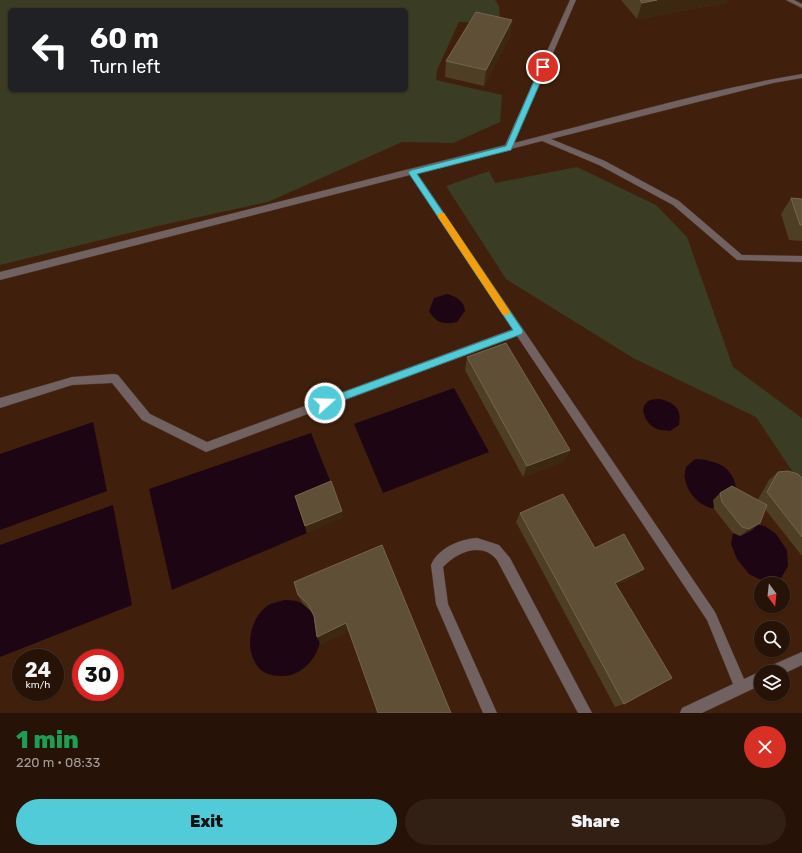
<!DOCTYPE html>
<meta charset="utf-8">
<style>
:root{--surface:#261207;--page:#322015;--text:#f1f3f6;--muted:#a49e9b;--line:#423228;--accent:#52cbd8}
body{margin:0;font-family:Rubik,sans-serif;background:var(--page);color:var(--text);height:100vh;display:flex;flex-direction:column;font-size:15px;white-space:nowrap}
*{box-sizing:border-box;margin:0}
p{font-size:13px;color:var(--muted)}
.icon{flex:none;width:22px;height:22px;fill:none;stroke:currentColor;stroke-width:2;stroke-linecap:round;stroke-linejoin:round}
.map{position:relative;height:713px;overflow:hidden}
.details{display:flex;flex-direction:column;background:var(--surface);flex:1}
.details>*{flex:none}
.top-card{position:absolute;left:8px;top:8px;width:400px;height:84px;border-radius:6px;box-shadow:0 1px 3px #0004,0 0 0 1px var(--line);background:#202124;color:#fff;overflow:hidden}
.needle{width:26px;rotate:165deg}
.tools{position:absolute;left:754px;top:577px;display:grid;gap:8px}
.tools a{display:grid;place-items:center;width:36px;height:36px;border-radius:50%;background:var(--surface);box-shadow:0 1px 3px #0004,0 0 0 1px var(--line);font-size:20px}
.speed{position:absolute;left:12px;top:649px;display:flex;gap:8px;font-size:20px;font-weight:700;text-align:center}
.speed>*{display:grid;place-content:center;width:52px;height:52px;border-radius:50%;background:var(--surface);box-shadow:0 1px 3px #0004,0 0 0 1px var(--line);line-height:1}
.speed small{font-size:10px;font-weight:400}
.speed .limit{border:6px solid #d22;background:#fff;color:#111}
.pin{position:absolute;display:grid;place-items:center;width:34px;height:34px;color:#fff;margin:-17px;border:2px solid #fff;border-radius:50%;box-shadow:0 1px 4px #0007}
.me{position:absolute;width:44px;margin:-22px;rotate:70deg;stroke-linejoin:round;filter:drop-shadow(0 0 3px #0008)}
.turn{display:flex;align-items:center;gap:14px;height:84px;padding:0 16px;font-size:18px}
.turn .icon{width:52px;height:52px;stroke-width:2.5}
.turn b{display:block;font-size:28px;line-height:34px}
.round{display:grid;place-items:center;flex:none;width:42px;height:42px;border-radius:21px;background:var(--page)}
.headline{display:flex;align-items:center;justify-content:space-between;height:68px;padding:0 16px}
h1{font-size:24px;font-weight:800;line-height:30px;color:#1e9e55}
.cta{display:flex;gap:8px;margin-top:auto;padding:8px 16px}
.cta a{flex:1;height:46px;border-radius:24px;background:var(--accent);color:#111;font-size:16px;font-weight:800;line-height:46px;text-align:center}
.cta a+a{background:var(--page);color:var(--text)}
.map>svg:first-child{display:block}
</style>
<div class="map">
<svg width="802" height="713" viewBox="0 0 802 713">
<rect width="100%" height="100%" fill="#321809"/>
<!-- built -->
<path fill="#40200c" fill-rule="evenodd" d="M 0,0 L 802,0 L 802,713 L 0,713 ZM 10,10 L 406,10 L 406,90 L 10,90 ZM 761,584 L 783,584 L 783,606 L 761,606 ZM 761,628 L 783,628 L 783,650 L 761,650 ZM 21,658 L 55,658 L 55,692 L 21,692 ZM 81,658 L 115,658 L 115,692 L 81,692 ZM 761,672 L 783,672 L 783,694 L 761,694 Z"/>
<!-- green -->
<g fill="#3a3c23" fill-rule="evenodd">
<path d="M 0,0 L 495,0 L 499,6 L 500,23 L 459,22 L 437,70 L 436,80 L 502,95 L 500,122 L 453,143 L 402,142 L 268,202 L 158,226 L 0,265 ZM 10,10 L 406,10 L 406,90 L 10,90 Z"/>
<path d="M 577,167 L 656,205 L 687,237 L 733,367 L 802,418 L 802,486 L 756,417 L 633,358 L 506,279 L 446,186 L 489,171 L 495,183 Z"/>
</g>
<!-- water -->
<g fill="#1d0513">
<path d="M 447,294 C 457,297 464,301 465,311 L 457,322 C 444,325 436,323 429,311 L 434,298 Z"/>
<path d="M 454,388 L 489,452 L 383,493 L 354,424 Z"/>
<path d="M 660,399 C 675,403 682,409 679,425 L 670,431 C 666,430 661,431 657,429 C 646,425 636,405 651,400 C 653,399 658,399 660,399 Z"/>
<path d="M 93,422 L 107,491 L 0,530 L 0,454 Z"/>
<path d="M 311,433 L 333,488 L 297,503 L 307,533 L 172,590 L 149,489 Z"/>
<path d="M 695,459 C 721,460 739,471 736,499 C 733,502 730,506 726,507 C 707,514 688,497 685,479 C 684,476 685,471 686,467 Z"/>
<path d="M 113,505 L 132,605 L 0,657 L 0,545 Z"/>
<path d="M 754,524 L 765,526 L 776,534 L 787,550 L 788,566 L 781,578 L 763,581 L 749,574 L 737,559 L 731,544 L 733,533 Z"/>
<path d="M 284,600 C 287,600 292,600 296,601 C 311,605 321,624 320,639 C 319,658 300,677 282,676 C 275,676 268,675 262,671 C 243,655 248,620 267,606 C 271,603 278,602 284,600 Z"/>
</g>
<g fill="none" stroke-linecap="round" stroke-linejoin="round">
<defs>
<g id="minor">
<path d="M 570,0 L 576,0 L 514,143 C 609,119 706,90 802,74 L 802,78 L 773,83 L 551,139 L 605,161 L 679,201 L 742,255 L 802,256 L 802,262 L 737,260 L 673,205 L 599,165 L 542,141 L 417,173 L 715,612 L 744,679 L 761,671 L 762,672 L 761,672 L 761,685 L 702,713 L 680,713 L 682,708 L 733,684 L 707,620 L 517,336 L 206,452 L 142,420 L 112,383 L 72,385 L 0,408 L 0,398 L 72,377 L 114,374 L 118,375 L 150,414 L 207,442 L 513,329 L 410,175 L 0,280 L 0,272 L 505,145 Z"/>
<path d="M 786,0 L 794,0 L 802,4 L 802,8 Z"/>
<path d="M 477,538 L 499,545 L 510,558 L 592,713 L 578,713 L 497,560 C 482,541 457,552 443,567 L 448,604 L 497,713 L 483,713 L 436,604 L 431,565 C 438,548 460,539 477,538 Z"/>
<path d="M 802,652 L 802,665 L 783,674 L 783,672 L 766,672 L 768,667 Z"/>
</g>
</defs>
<!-- minor casing -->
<use href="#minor" stroke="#4c3325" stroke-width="1"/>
<!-- minor -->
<use href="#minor" fill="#726161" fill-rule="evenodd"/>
</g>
<!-- wall -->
<g fill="#4e3e23">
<path d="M 621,0 L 727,0 L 726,3 L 637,19 Z"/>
<path d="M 510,36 L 484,86 L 445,77 L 446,61 Z"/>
<path d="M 791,198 L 802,199 L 802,241 L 789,240 L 781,214 Z"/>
<path d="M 467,357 L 570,450 L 564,461 L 523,477 L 465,370 Z"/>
<path d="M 778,472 L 802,478 L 802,556 L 765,509 L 752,530 L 740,536 L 733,533 L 714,509 L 713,500 L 720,493 L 759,500 L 758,499 L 769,480 Z"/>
<path d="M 520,513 L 595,548 L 635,576 L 617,585 L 624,704 L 615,707 L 516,522 Z"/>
<path d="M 298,595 L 349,631 L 321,644 L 317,637 L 314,616 L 312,612 L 303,604 Z"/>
</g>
<!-- shaded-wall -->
<g fill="#3c2811">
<path d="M 657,0 L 727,0 L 726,3 L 637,19 L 642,3 Z"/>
<path d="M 512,20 L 510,36 L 484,86 L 486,70 Z"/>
<path d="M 570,450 L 564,461 L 523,477 L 527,466 Z"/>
<path d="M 342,511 L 343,518 L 307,533 L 305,526 Z"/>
<path d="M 760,523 L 752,530 L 740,536 L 749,529 Z"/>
<path d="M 644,569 L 635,576 L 608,590 L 615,583 Z"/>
<path d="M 346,623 L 349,631 L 321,644 L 317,637 Z"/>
</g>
<!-- building -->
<g fill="#5f4f36" stroke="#76654e">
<path d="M 640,0 L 657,0 L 642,3 Z"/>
<path d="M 476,12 L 512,20 L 486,70 L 446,61 Z"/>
<path d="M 791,198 L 802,199 L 802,225 L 800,225 Z"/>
<path d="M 506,343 L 570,450 L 527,466 L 467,357 Z"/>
<path d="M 788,471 L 798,474 L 802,478 L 802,537 L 767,492 L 778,472 Z"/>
<path d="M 331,481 L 342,511 L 305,526 L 295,496 Z"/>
<path d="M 732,486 L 767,505 L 760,523 L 749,529 L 742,527 L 722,502 L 720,493 Z"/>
<path d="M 563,494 L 595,548 L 624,534 L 644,569 L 615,583 L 672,678 L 624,704 L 520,513 Z"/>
<path d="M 382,545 L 451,713 L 378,713 L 346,623 L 317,637 L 314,616 L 308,604 L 298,595 L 294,582 Z"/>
</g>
<!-- route -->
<path fill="#52cbd8" stroke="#35848c" d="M 543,65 L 547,67 L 511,150 L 417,174 L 522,329 L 523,331 L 522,334 L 325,407 L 322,406 L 320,403 L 322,400 L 513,330 L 408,172 L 412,170 L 506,146 L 540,67 Z"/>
<!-- slow -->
<path fill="#f59e0b" d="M 438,213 L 444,213 L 509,310 L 510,313 L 509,315 L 503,315 L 438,217 Z"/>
</svg>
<div class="tools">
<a><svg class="needle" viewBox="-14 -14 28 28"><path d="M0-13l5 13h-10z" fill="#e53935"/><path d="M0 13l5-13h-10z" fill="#a49e9b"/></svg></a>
<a><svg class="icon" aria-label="search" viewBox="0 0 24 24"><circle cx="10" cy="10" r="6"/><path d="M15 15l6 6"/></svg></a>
<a><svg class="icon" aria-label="layers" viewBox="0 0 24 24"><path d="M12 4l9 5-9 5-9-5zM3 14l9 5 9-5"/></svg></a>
</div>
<div class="speed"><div>24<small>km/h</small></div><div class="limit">30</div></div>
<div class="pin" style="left:543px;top:67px;background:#d93025"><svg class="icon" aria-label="arrive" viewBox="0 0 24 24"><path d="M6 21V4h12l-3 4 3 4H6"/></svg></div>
<svg class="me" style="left:325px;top:403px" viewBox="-20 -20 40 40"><circle r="17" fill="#52cbd8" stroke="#fff" stroke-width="3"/><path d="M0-11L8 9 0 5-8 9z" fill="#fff"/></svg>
<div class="top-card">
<div class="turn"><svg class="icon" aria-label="left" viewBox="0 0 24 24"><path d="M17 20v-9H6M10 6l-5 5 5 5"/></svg><div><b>60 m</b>Turn left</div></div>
</div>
</div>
<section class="details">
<div class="headline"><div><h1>1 min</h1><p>220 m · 08:33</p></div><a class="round" style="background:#d93025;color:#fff"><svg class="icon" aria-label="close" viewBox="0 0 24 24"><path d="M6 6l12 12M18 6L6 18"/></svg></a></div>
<div class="cta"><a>Exit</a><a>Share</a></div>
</section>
